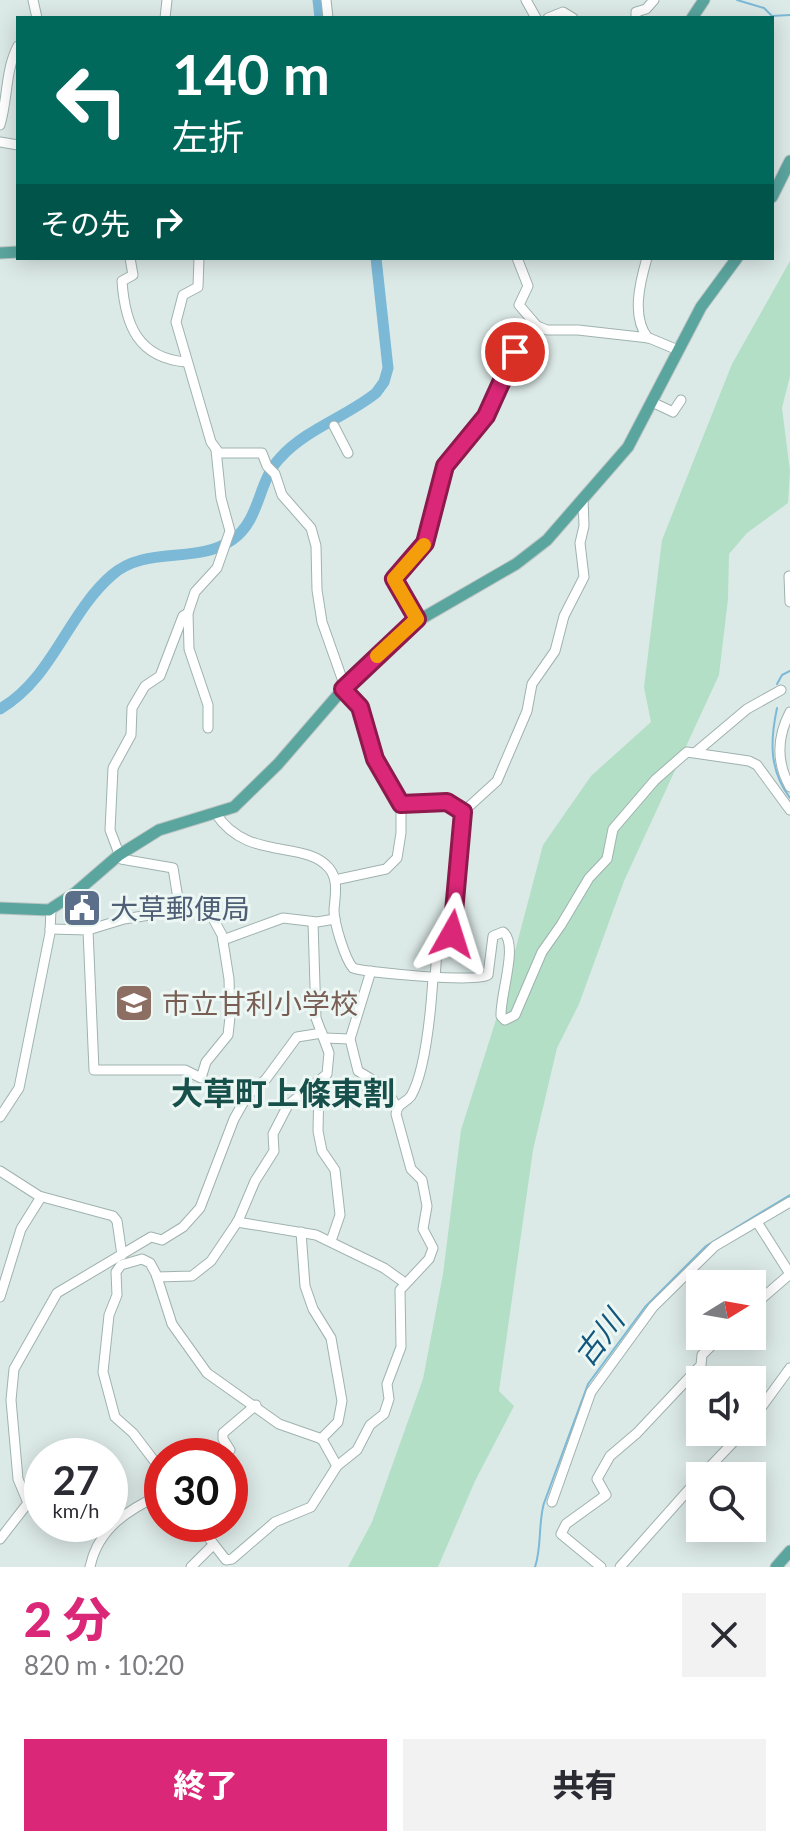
<!DOCTYPE html>
<html lang="ja">
<meta charset="utf-8">
<style>
:root{--surface:#fff;--page:#f2f2f3;--text:#2b2b33;--muted:#7c7c81;--accent:#db2777}
body{margin:0;font-family:Lato,"Noto Sans JP",sans-serif;background:var(--page);color:var(--text);height:100vh;display:flex;flex-direction:column;font-size:30px;white-space:nowrap}
*{box-sizing:border-box;margin:0}
p{font-size:26px;color:var(--muted)}
.icon{flex:none;width:44px;height:44px;fill:none;stroke:currentColor;stroke-width:2;stroke-linecap:round;stroke-linejoin:round}
.map{position:relative;height:1567px;overflow:hidden}
.side{display:flex;flex-direction:column;background:var(--surface);flex:1}
.side>*{flex:none}
.banner{position:absolute;left:16px;top:16px;width:758px;height:244px;border-radius:0px;box-shadow:0 4px 20px #0003;background:#00695c;color:#fff;overflow:hidden}
.needle{width:52px;rotate:79deg}
.buttons{position:absolute;left:686px;top:1270px;display:grid;gap:16px}
.buttons a{display:grid;place-items:center;width:80px;height:80px;border-radius:0px;background:var(--surface);box-shadow:0 4px 20px #0003;font-size:40px}
.speed{position:absolute;left:24px;top:1438px;display:flex;gap:16px;font-size:40px;font-weight:700;text-align:center}
.speed>*{display:grid;place-content:center;width:104px;height:104px;border-radius:50%;background:var(--surface);box-shadow:0 4px 20px #0003;line-height:1}
.speed small{font-size:20px;font-weight:400}
.speed .limit{border:12px solid #d22;background:#fff;color:#111}
.pin{position:absolute;display:grid;place-items:center;width:68px;height:68px;color:#fff;margin:-34px;border:4px solid #fff;border-radius:50%;box-shadow:0 2px 8px #0007}
.me{position:absolute;width:88px;margin:-44px;rotate:6deg;stroke-linejoin:round;filter:drop-shadow(0 0 6px #0008)}
.turn{display:flex;align-items:center;gap:28px;height:168px;padding:0 24px;font-size:36px}
.turn .icon{width:104px;height:104px;stroke-width:2.5}
.turn b{display:block;font-size:56px;line-height:68px}
.then{display:flex;align-items:center;height:76px;padding:0 24px;background:#0003;gap:16px;font-size:30px}
.round{display:grid;place-items:center;flex:none;width:84px;height:84px;border-radius:0px;background:var(--page)}
.headline{display:flex;align-items:center;justify-content:space-between;height:136px;padding:0 24px}
h1{font-size:48px;font-weight:800;line-height:60px;color:var(--accent)}
.primary-button{display:flex;gap:16px;margin-top:auto;padding:16px 24px}
.primary-button a{flex:1;height:92px;border-radius:0px;background:var(--accent);color:#fff;font-size:32px;font-weight:800;line-height:92px;text-align:center}
.primary-button a+a{background:var(--page);color:var(--text)}
.map>svg:first-child{display:block}
</style>
<div class="map">
<svg width="790" height="1567" viewBox="0 0 790 1567">
<rect width="100%" height="100%" fill="#dceae7"/>
<!-- green -->
<path fill="#b2dfc6" d="M 790,261 L 790,376 L 782,408 L 790,471 L 788,503 L 747,533 L 729,554 L 728,599 L 719,675 L 624,881 L 579,1004 L 557,1048 L 533,1150 L 499,1391 L 514,1406 L 475,1481 L 438,1567 L 348,1567 L 372,1522 L 423,1379 L 443,1274 L 461,1130 L 501,1004 L 543,845 L 591,776 L 651,722 L 644,687 L 662,540 L 732,364 Z"/>
<g fill="none" stroke-linecap="round" stroke-linejoin="round">
<!-- stream -->
<g stroke="#7cb9d7" stroke-width="2">
<path d="M 737,0 L 764,8 L 772,16 L 790,15"/>
<path d="M 777,684 L 782,675 L 790,671"/>
<path d="M 777,708 C 770,741 769,770 790,798"/>
<path d="M 535,1567 C 542,1546 538,1524 544,1503 L 588,1384 L 645,1307 L 706,1246 L 790,1195"/>
</g>
<!-- river -->
<g stroke="#7cb9d7" stroke-width="11">
<path d="M 318,0 L 320,18"/>
<path d="M 0,709 C 53,678 67,614 112,575 C 146,545 196,565 232,540 C 261,520 257,482 280,458 C 306,429 346,417 376,393 L 384,382 L 388,368 L 376,258"/>
</g>
<defs>
<g id="minor">
<path d="M 33,0 L 37,18"/>
<path d="M 326,0 L 328,18"/>
<path d="M 526,0 L 536,18"/>
<path d="M 165,18 L 167,0"/>
<path d="M 548,18 L 563,12 L 573,18"/>
<path d="M 636,18 L 636,12 L 646,9 L 654,0"/>
<path d="M 0,125 C 8,99 5,70 18,46"/>
<path d="M 0,142 L 18,145"/>
<path d="M 130,258 L 133,275 L 122,281 C 125,325 138,358 186,362"/>
<path d="M 199,258 L 198,287 L 183,295 L 176,322 L 211,442 L 219,453 L 262,453 L 267,466 L 275,474 L 282,495 L 311,528 L 316,546 L 317,590 L 322,622 L 345,687"/>
<path d="M 517,258 L 528,286 L 519,305 L 537,326 L 547,330 L 578,330 L 649,338 L 678,350"/>
<path d="M 647,258 C 640,282 631,317 648,338"/>
<path d="M 652,402 L 673,412 L 681,400"/>
<path d="M 334,426 L 348,453"/>
<path d="M 789,576 L 790,602"/>
<path d="M 417,619 L 394,579 L 425,543 L 445,466 L 486,416 L 515,352 L 537,326"/>
<path d="M 790,712 C 777,737 776,762 790,787"/>
<path d="M 208,728 L 208,705 L 189,649 L 188,613 L 195,592 L 217,568 L 230,531 L 221,498 L 216,450"/>
<path d="M 696,752 L 747,709 L 781,690"/>
<path d="M 401,804 L 447,802 L 463,812"/>
<path d="M 216,814 C 248,862 304,839 329,868 C 339,880 335,896 334,910 C 334,923 345,959 353,968 C 369,973 479,983 488,975 L 493,936 L 503,932 C 519,944 500,994 501,1016 L 505,1020 L 515,1015 L 542,952 L 561,925 L 589,878 L 607,859 L 613,829 L 655,780 L 687,752 L 749,761 L 757,765 L 790,810"/>
<path d="M 335,880 L 386,869 L 397,858 L 401,833 L 401,804 L 375,759 L 360,707 L 343,689"/>
<path d="M 180,911 L 173,868 L 121,859 L 110,830 L 113,768 L 131,735 L 132,708 L 145,686 L 160,676 L 183,616 L 188,613"/>
<path d="M 50,929 L 88,930 L 124,919 L 201,907 L 209,911 L 222,935 L 229,979 L 230,1017 L 228,1035 L 206,1062 L 201,1078 L 185,1070 L 94,1070 L 88,930"/>
<path d="M 223,940 L 283,918 L 317,922 L 335,919"/>
<path d="M 371,971 L 350,1039 L 358,1071 L 386,1088 L 397,1108"/>
<path d="M 435,978 L 438,937 L 454,932 L 464,811 L 497,781 L 527,711 L 532,684 L 555,651 L 564,616 L 584,577 L 580,543 L 584,526 L 583,498"/>
<path d="M 325,1038 L 350,1039"/>
<path d="M 319,1084 L 318,1131 L 322,1151 L 335,1170 L 340,1215 L 331,1241"/>
<path d="M 0,1117 L 19,1088 L 50,933 L 51,909"/>
<path d="M 0,1171 L 39,1196 L 113,1216 L 117,1221 L 122,1255"/>
<path d="M 237,1222 L 316,1235 L 384,1268 L 405,1283"/>
<path d="M 757,1222 L 790,1274"/>
<path d="M 301,1232 L 305,1286 L 313,1309 L 331,1338 L 342,1401 L 338,1422 L 321,1439"/>
<path d="M 157,1277 L 192,1276 L 211,1261 L 238,1221 L 255,1181 L 274,1151 L 273,1134 L 288,1105 L 327,1074 L 329,1053 L 316,1018 L 313,922"/>
<path d="M 0,1297 L 21,1229 L 41,1197"/>
<path d="M 752,1307 L 790,1274"/>
<path d="M 752,1420 L 790,1368"/>
<path d="M 226,1456 L 230,1450 L 223,1439 L 223,1433 L 256,1405"/>
<path d="M 162,1471 L 133,1433 L 115,1417 L 103,1372 L 109,1315 L 117,1295 L 116,1272 L 121,1265 L 142,1259 L 150,1263 L 156,1274 L 172,1324 L 207,1373 L 279,1424 L 322,1439 L 337,1466"/>
<path d="M 701,1476 L 743,1432"/>
<path d="M 552,1502 L 591,1392 L 653,1307 L 715,1246 L 790,1202"/>
<path d="M 198,1524 L 226,1560 L 232,1559 L 275,1522 L 311,1507 L 337,1466 L 357,1450 L 370,1425 L 384,1414 L 389,1399 L 387,1384 L 401,1347 L 400,1290 L 429,1259 L 433,1248 L 423,1229 L 427,1206 L 422,1180 L 411,1169 L 396,1114 C 398,1102 405,1104 411,1096 C 426,1070 431,1008 433,978"/>
<path d="M 0,1539 L 28,1503 L 18,1479 L 11,1400 L 14,1369 L 57,1293 L 151,1237 L 162,1240 L 183,1227 L 200,1208 L 234,1119 L 247,1096 L 266,1079 L 297,1037 L 322,1033"/>
<path d="M 90,1567 C 98,1528 129,1509 162,1494"/>
<path d="M 191,1567 L 213,1545"/>
<path d="M 601,1567 L 561,1534 L 566,1524 L 606,1495 L 597,1479 L 610,1456 L 637,1433 L 701,1365 L 702,1355 L 721,1336"/>
<path d="M 620,1567 L 700,1477"/>
</g>
<g id="major">
<path d="M 692,18 L 704,0"/>
<path d="M 772,197 L 790,161"/>
<path d="M 0,253 L 18,252"/>
<path d="M 0,908 L 49,910 L 75,893 L 119,855 L 159,830 L 234,807 L 278,764 L 343,689 L 407,627 L 516,564 L 547,540 L 628,447 L 701,307 L 737,258"/>
<path d="M 776,1567 L 790,1551"/>
</g>
</defs>
<!-- minor casing -->
<use href="#minor" stroke="#9fb2af" stroke-width="11"/>
<!-- major casing -->
<use href="#major" stroke="#bbc4c3" stroke-width="13"/>
<!-- minor -->
<use href="#minor" stroke="#fff" stroke-width="9"/>
<!-- major -->
<use href="#major" stroke="#5ba59f" stroke-width="11"/>
</g>
<g fill="none" stroke-linecap="round" stroke-linejoin="round">
<defs>
<path id="route" d="M 452,934 L 463,812 L 447,802 L 401,804 L 375,759 L 360,707 L 343,689 L 417,619 L 394,579 L 425,543 L 445,466 L 486,416 L 515,352"/>
</defs>
<!-- route casing -->
<use href="#route" stroke="#8e194d" stroke-width="20"/>
<!-- route -->
<use href="#route" stroke="#db2777" stroke-width="14"/>
<!-- slow -->
<path stroke="#f59e0b" stroke-width="14" d="M 377,656 L 417,619 L 394,579 L 424,545"/>
</g>
<!-- icons -->
<defs>
<symbol id="civic-square" viewBox="-11 -11 22 22"><rect x="-9" y="-9" width="18" height="18" rx="4" fill="#5c6f8a" stroke="#ecf7f4"/><path d="M-.6-6.5H3V-4.5H.6V-3L4-1V1h2V6H-6V1h2V-1L-.6-3ZM-1.2 2.5V6h2.4V2.5Z" fill="#fff"/></symbol>
<symbol id="school-square" viewBox="-11 -11 22 22"><rect x="-9" y="-9" width="18" height="18" rx="4" fill="#8d6e63" stroke="#ecf7f4"/><path d="M0-5L7-2L0 1L-7-2ZM-4 1L0 2.5L4 1V4Q0 6-4 4Z" fill="#fff"/></symbol>
</defs>
<g fill-rule="evenodd">
<use href="#civic-square" x="60" y="886" width="44" height="44"/>
<use href="#school-square" x="112" y="981" width="44" height="44"/>
</g>
<g text-anchor="middle" dominant-baseline="central" stroke-width="6" stroke-linejoin="round" paint-order="stroke">
<!-- service labels -->
<g font-size="28" fill="#4e5e75" stroke="#ecf7f4" text-anchor="start">
<text x="110" y="908">大草郵便局</text>
</g>
<!-- education labels -->
<g font-size="28" fill="#785e54" stroke="#ecf7f4" text-anchor="start">
<text x="162" y="1003">市立甘利小学校</text>
</g>
<!-- water labels -->
<g font-size="30" font-style="italic" fill="#11577d" stroke="#ecf7f4">
<text transform="translate(598 1337) rotate(-53)">古川</text>
</g>
<!-- quarter labels -->
<g font-size="32" font-weight="bold" fill="#174f4b" stroke="#ecf7f4">
<text x="283" y="1092">大草町上條東割</text>
</g>
</g>
</svg>
<div class="buttons">
<a><svg class="needle" viewBox="-14 -14 28 28"><path d="M0-13l5 13h-10z" fill="#e53935"/><path d="M0 13l5-13h-10z" fill="#7c7c81"/></svg></a>
<a><svg class="icon" aria-label="sound" viewBox="0 0 24 24"><path d="M4 9h4l5-4v14l-5-4H4zM17 9q2 3 0 6"/></svg></a>
<a><svg class="icon" aria-label="search" viewBox="0 0 24 24"><circle cx="10" cy="10" r="6"/><path d="M15 15l6 6"/></svg></a>
</div>
<div class="speed"><div>27<small>km/h</small></div><div class="limit">30</div></div>
<div class="pin" style="left:515px;top:352px;background:#d93025"><svg class="icon" aria-label="arrive" viewBox="0 0 24 24"><path d="M6 21V4h12l-3 4 3 4H6"/></svg></div>
<svg class="me" style="left:452px;top:934px" viewBox="-20 -20 40 40"><path d="M0-17L14 15 0 8-14 15z" fill="#db2777" stroke="#fff" stroke-width="4"/></svg>
<div class="banner">
<div class="turn"><svg class="icon" aria-label="left" viewBox="0 0 24 24"><path d="M17 20v-9H6M10 6l-5 5 5 5"/></svg><div><b>140 m</b>左折</div></div>
<div class="then">その先<svg class="icon" aria-label="right" viewBox="0 0 24 24"><path d="M7 20v-9h11M14 6l5 5-5 5"/></svg></div>
</div>
</div>
<section class="side">
<div class="headline"><div><h1>2 分</h1><p>820 m · 10:20</p></div><a class="round"><svg class="icon" aria-label="close" viewBox="0 0 24 24"><path d="M6 6l12 12M18 6L6 18"/></svg></a></div>
<div class="primary-button"><a>終了</a><a>共有</a></div>
</section>
